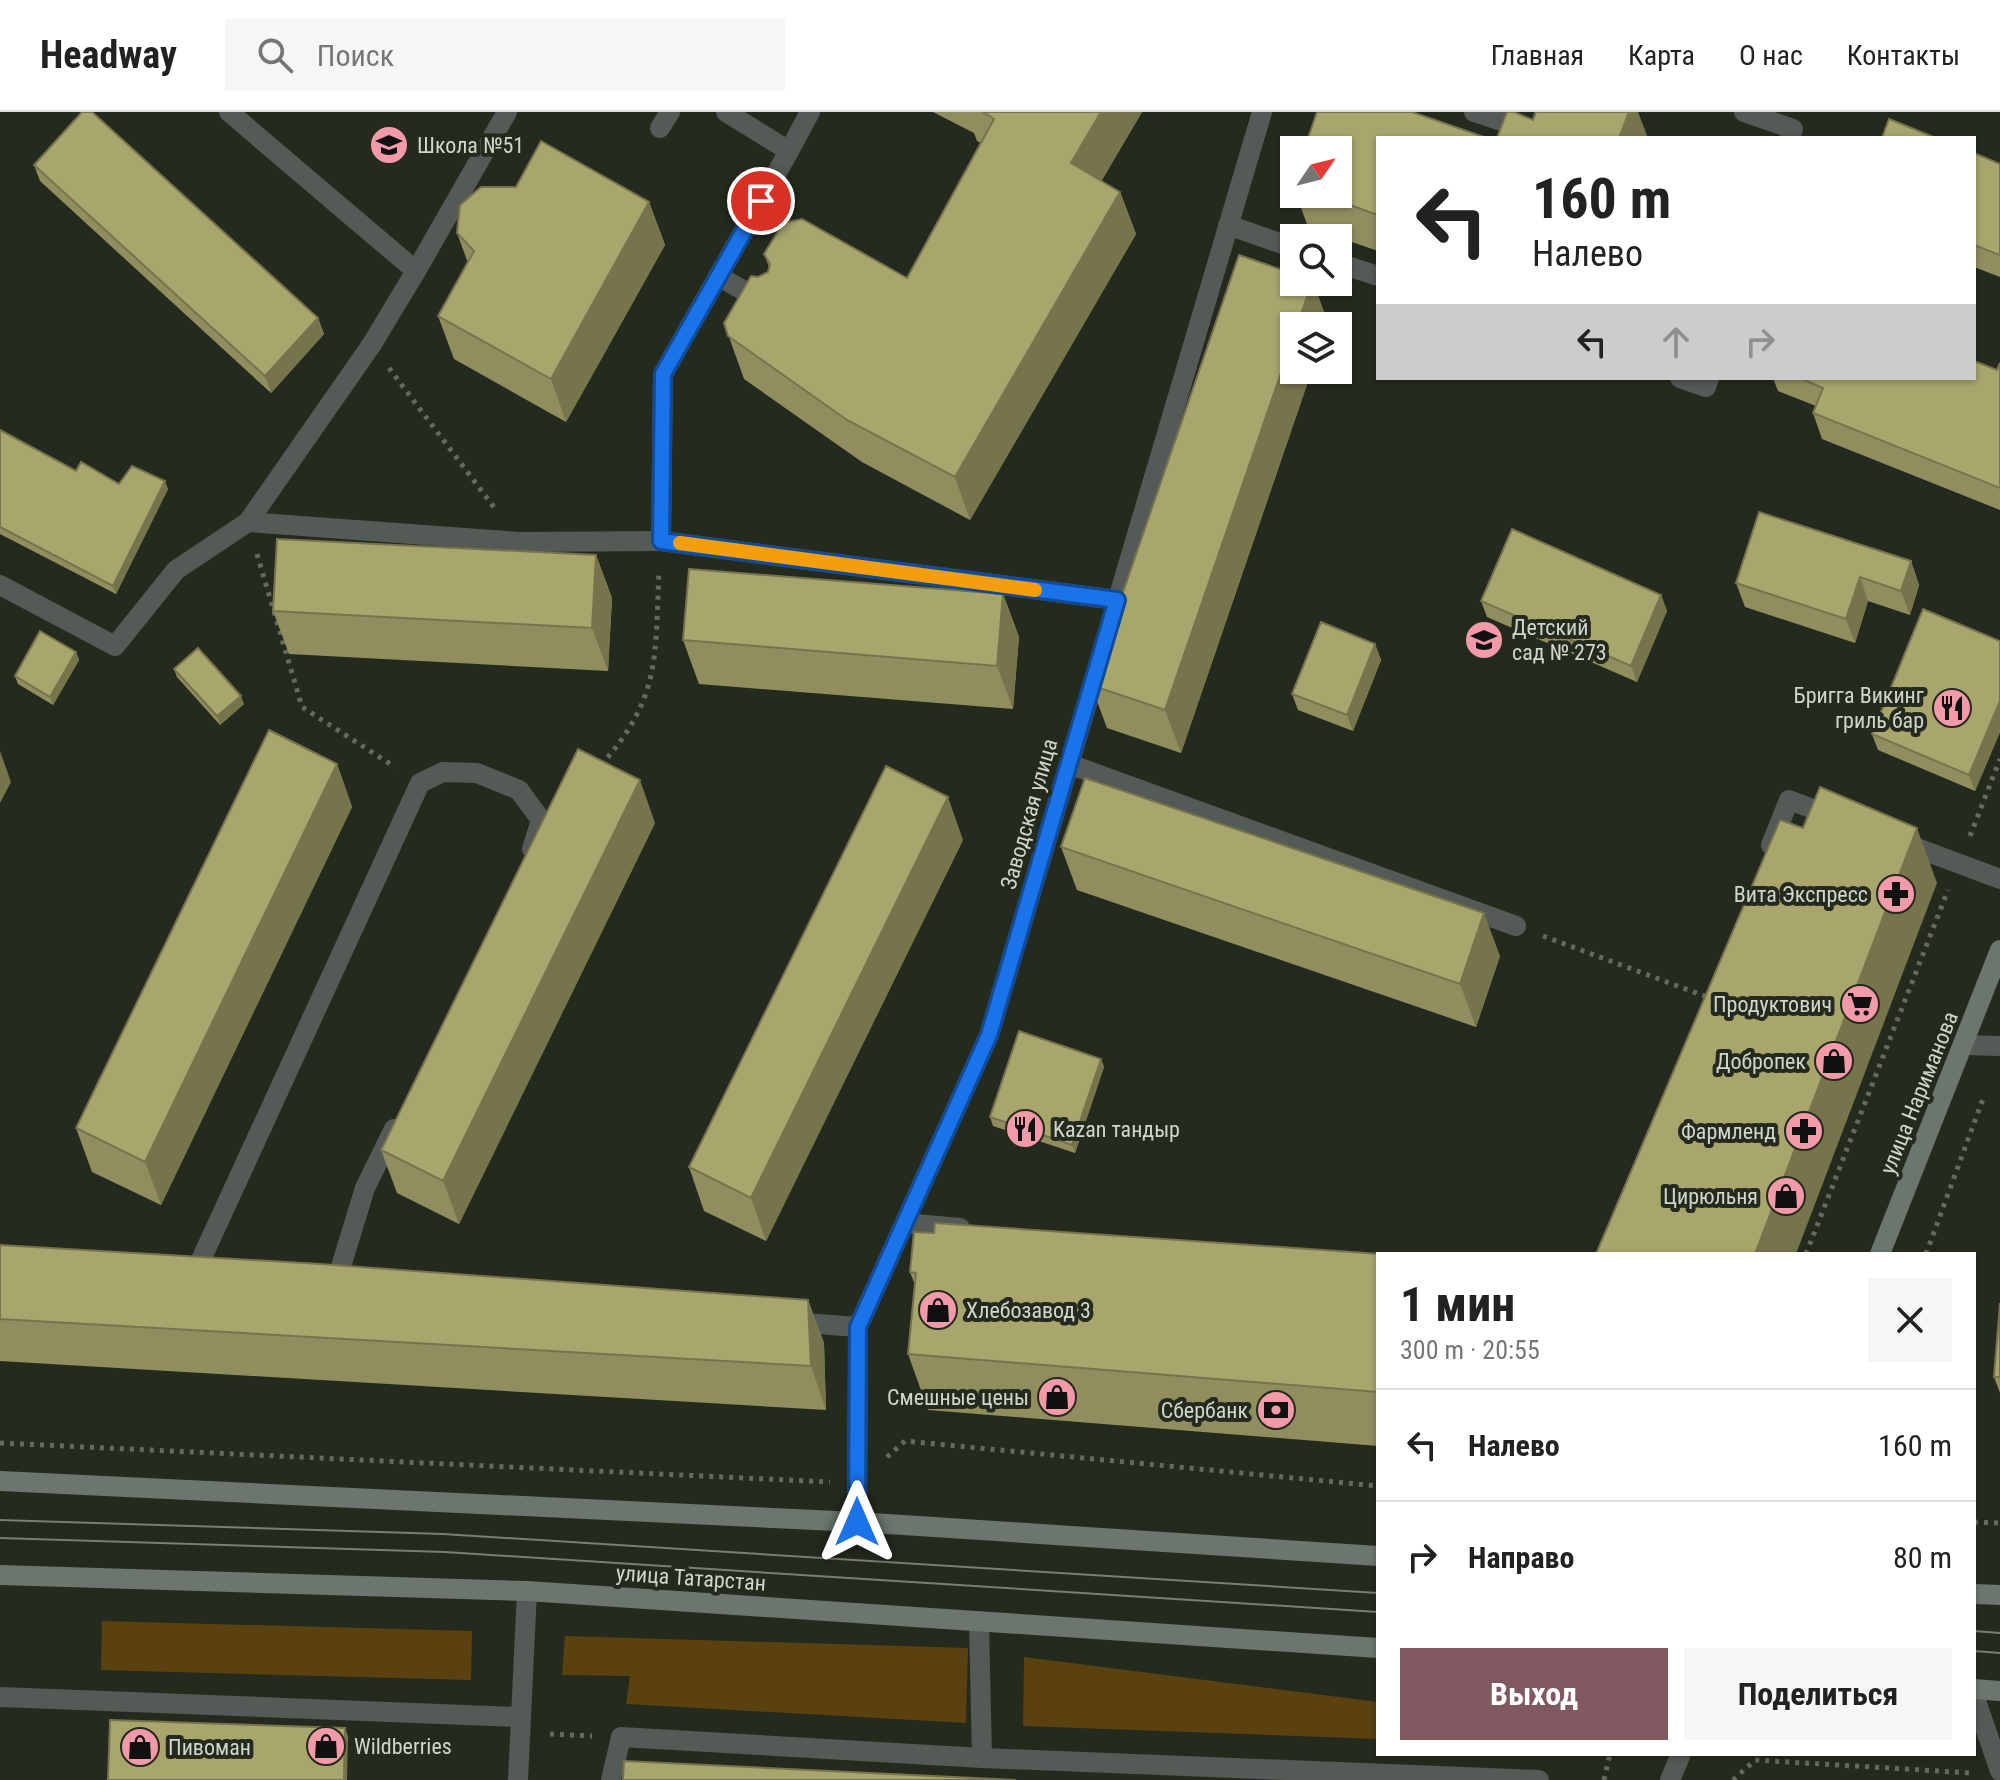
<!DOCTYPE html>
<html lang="ru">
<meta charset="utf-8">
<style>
:root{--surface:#fff;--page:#f6f6f6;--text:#222;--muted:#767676;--line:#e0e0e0;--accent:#80585f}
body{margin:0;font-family:"Roboto Condensed",sans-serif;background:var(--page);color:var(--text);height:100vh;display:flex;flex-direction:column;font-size:30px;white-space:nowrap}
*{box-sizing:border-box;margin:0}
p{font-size:26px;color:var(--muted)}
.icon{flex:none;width:44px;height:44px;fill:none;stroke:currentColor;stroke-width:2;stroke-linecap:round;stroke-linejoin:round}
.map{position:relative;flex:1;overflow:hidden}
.side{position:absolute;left:1376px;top:1140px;width:600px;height:504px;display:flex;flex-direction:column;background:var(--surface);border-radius:0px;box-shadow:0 2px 6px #0004}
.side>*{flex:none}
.banner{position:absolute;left:1376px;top:24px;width:600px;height:244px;border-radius:0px;box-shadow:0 2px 6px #0004;background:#fff;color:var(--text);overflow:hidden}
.needle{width:52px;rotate:55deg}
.fabs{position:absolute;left:1280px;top:24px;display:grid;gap:16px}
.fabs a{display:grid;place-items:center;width:72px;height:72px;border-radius:0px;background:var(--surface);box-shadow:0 2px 6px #0004;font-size:40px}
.pin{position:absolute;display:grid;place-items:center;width:68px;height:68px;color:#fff;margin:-34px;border:4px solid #fff;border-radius:50%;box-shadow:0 2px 8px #0007}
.me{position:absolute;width:88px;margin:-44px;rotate:0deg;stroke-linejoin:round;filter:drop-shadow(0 0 6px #0008)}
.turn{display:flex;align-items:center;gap:28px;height:168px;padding:0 24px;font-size:36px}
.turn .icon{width:104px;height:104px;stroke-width:2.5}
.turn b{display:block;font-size:56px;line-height:68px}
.lanes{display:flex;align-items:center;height:76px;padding:0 24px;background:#0003;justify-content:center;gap:40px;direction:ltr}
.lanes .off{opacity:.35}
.round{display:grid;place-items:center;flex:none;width:84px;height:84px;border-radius:0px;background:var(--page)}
.head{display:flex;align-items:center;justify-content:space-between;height:136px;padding:0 24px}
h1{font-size:48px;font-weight:700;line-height:60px}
.cta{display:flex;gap:16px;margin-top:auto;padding:16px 24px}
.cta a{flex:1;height:92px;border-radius:0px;background:var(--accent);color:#fff;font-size:32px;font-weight:700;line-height:92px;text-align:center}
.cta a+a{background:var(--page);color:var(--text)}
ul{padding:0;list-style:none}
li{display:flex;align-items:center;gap:24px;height:112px;padding:0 24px;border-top:2px solid var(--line)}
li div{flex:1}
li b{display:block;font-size:30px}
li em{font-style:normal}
header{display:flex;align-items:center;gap:48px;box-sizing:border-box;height:112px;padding:0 40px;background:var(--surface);border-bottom:2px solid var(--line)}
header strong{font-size:38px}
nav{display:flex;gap:44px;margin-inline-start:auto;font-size:28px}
.search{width:560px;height:72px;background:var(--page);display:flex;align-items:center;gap:20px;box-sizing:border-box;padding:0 28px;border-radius:0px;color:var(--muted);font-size:30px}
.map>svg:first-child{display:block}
</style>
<header>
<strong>Headway</strong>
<div class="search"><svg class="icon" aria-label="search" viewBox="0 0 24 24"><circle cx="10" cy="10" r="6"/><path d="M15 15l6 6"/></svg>Поиск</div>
<nav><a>Главная</a><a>Карта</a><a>О нас</a><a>Контакты</a></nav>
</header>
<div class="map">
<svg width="2000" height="1668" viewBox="0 0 2000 1668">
<rect width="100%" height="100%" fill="#242b1e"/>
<!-- green -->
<g fill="#5a410f">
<path d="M 102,1509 L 472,1519 L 471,1568 L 101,1558 Z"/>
<path d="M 565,1524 L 968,1536 L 966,1611 L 626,1592 L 630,1564 L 562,1563 Z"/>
<path d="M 1024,1545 L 1378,1590 L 1378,1627 L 1023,1614 Z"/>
</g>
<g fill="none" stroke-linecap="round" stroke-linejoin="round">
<!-- path -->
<g stroke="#646a5e" stroke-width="5" stroke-dasharray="4 6" stroke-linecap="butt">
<path d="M 389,256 L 496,398"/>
<path d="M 257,442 L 302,595 L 395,655"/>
<path d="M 601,653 C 661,586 655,544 659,459"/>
<path d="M 1970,724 L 2000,647"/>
<path d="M 1543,824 L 1710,886"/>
<path d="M 1806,1142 L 1948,778"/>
<path d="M 1926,1142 L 1984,984"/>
<path d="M 0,1331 L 830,1370"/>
<path d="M 887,1345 L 905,1329 L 1378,1374"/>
<path d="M 1974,1410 L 2000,1411"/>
<path d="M 550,1622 L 592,1624"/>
<path d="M 1604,1668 L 1610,1642"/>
<path d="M 1733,1668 L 1755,1648 L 1971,1661"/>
</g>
<!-- service -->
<g stroke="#545a55" stroke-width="20">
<path d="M 726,0 L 789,39 L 810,0"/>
<path d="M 1474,0 L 1538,21 L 1545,0"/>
<path d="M 1744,0 L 1793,17 L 1790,26"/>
<path d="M 660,16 L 670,0"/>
<path d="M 789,39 L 663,262 L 661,429 L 1117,488"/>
<path d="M 1228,113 L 1294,136"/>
<path d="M 1338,151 L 1378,164"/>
<path d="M 416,159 L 507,0"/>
<path d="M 718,164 L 766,191"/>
<path d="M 1680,266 L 1706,275 L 1709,266"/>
<path d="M 248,410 L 519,430 L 661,429"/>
<path d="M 0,473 L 115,534 L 176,458 L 248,410 L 372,232 L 416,159 L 229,0"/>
<path d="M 1069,652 L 1516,814"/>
<path d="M 1901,730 L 2000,767"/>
<path d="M 1771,733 L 1789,688 L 1837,706"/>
<path d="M 905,1111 L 960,1116"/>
<path d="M 194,1163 L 420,671 L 443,660 L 477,661 L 519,678 L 541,708 L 532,737"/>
<path d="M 335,1174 L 365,1076 L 394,1017"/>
<path d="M 790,1210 L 858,1215"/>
<path d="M 979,1510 L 982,1646"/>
<path d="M 1974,1583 L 2000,1659"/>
<path d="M 0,1585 L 519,1605"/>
<path d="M 518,1668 L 527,1479"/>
<path d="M 611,1668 L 621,1625 L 982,1646 L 1539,1668"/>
</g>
<!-- minor -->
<g stroke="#545a55" stroke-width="20">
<path d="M 1964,933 L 2000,934"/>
<path d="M 857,1410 L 858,1215 L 989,923 L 1262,0"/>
</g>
<!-- tertiary -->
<path stroke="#545a55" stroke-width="20" d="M 1670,1668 L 1681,1642"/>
<!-- secondary -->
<g stroke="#6c766e" stroke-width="20">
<path d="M 1880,1142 L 2000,838"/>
<path d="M 0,1369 L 857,1410 L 1378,1444"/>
<path d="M 0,1463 L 527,1479 L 1378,1536"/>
<path d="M 1974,1482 L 2000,1483"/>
<path d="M 1974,1577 L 2000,1579"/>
</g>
<!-- tram -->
<g stroke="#797f74" stroke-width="2">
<path d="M 0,1408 L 443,1422 L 1378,1481"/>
<path d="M 0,1426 L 445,1440 L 1378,1500"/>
<path d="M 1974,1519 L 2000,1521"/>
<path d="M 1974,1539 L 2000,1541"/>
</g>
</g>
<!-- wall -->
<g fill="#908e5e">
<path d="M 933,0 L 1142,0 L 1101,69 L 1120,80 L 1136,122 L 970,408 L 862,350 L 744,267 L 724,211 L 768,160 L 769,155 L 764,142 L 907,166 L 981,31 L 977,29 L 974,21 Z"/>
<path d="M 1378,26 L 1378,139 L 1308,115 L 1296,82 L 1338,82 Z"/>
<path d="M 1974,41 L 2000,52 L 2000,165 L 1974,155 Z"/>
<path d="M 34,53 L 318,206 L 324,222 L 271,281 L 40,69 Z"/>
<path d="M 649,90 L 665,133 L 566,310 L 454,247 L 438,204 L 468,151 L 457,121 Z"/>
<path d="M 1239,143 L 1294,162 L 1294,170 L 1313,170 L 1328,211 L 1327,214 L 1294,214 L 1294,258 L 1312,258 L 1181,641 L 1107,616 L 1091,573 Z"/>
<path d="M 2000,251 L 2000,398 L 1822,327 L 1813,301 L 1816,294 L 1778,279 L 1773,266 L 1974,266 L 1997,258 Z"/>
<path d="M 0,318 L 76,359 L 119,372 L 168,377 L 116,482 L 0,422 Z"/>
<path d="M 596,443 L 612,486 L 608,559 L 289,542 L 273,499 Z"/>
<path d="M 1911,449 L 1919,473 L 1910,503 L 1868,489 L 1855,531 L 1745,495 L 1736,471 Z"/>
<path d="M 1003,482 L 1019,525 L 1013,597 L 699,572 L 683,528 Z"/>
<path d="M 1661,483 L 1667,499 L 1637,570 L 1487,505 L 1481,489 Z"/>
<path d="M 2000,529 L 2000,620 L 1975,679 L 1878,638 L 1872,622 Z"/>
<path d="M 1375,532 L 1381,548 L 1353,619 L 1298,598 L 1292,582 Z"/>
<path d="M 76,540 L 79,548 L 53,593 L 18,572 L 15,564 Z"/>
<path d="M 174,557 L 244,592 L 220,613 L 177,565 Z"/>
<path d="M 337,652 L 352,695 L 161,1093 L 92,1060 L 76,1016 Z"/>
<path d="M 655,711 L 459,1112 L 397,1081 L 381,1038 Z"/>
<path d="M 963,728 L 766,1129 L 704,1099 L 689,1055 Z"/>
<path d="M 1061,735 L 1500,844 L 1476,915 L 1077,778 Z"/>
<path d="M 1101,947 L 1104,955 L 1075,1041 L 993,1014 L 990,1005 Z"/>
<path d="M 934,1121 L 1378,1142 L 1378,1334 L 928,1298 L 908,1242 L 915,1173 L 910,1160 Z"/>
<path d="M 0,1133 L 808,1188 L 824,1231 L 826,1298 L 0,1249 Z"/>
<path d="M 2000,1191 L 2000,1281 L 1994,1265 Z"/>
</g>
<!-- shaded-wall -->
<g fill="#76744c">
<path d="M 1101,0 L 1142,0 L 1087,94 L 1071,51 Z"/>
<path d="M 1629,0 L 1638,0 L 1648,26 L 1619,26 Z"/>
<path d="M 1120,80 L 1136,122 L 970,408 L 955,365 Z"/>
<path d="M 649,90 L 665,133 L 566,310 L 551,267 Z"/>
<path d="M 1312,170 L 1313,170 L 1328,211 L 1327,214 L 1297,214 Z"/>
<path d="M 318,206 L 324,222 L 271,281 L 265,264 Z"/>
<path d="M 1294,223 L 1294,258 L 1312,258 L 1181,641 L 1165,598 Z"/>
<path d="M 165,369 L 168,377 L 116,482 L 113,474 Z"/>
<path d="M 596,443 L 612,486 L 608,559 L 592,516 Z"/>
<path d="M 1911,449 L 1919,473 L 1910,503 L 1901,479 Z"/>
<path d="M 1860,465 L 1868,489 L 1855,531 L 1846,507 Z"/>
<path d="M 1003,482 L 1019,525 L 1013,597 L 997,554 Z"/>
<path d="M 1661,483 L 1667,499 L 1637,570 L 1631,554 Z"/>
<path d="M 1375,532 L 1381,548 L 1353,619 L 1347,603 Z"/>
<path d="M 76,540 L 79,548 L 53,593 L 50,585 Z"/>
<path d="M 241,584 L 244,592 L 220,613 L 217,604 Z"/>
<path d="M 2000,589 L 2000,620 L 1975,679 L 1969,663 Z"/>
<path d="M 0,639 L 11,670 L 0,691 Z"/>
<path d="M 337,652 L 352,695 L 161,1093 L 145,1050 Z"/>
<path d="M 640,668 L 655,711 L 459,1112 L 443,1069 Z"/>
<path d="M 948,685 L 963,728 L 766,1129 L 751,1086 Z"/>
<path d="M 1917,716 L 1937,771 L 1796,1142 L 1755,1142 Z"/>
<path d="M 1484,801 L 1500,844 L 1476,915 L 1460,872 Z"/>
<path d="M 1101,947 L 1104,955 L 1075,1041 L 1072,1033 Z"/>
<path d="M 808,1188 L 824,1231 L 826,1298 L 811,1254 Z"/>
<path d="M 345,1616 L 348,1624 L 347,1668 L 344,1668 Z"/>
</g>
<!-- building -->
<g fill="#a8a56d" stroke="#76744c" stroke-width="2">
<path d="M 82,0 L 92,0 L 318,206 L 265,264 L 34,53 Z"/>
<path d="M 983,0 L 1101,0 L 1071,51 L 1120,80 L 955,365 L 847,308 L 728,224 L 724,211 L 751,164 L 758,165 L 768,160 L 770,152 L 764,142 L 783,111 L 802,107 L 907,166 L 994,7 Z"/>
<path d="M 1317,0 L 1412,0 L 1487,26 L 1378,26 L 1378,103 L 1319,82 L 1338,82 L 1338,38 L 1304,38 Z"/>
<path d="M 1507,0 L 1514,0 L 1533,8 L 1536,0 L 1629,0 L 1619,26 L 1497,26 Z"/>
<path d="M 1889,7 L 1936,26 L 1882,26 Z"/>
<path d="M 541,29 L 649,90 L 551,267 L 438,204 L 474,139 L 457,121 L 460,93 L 481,75 L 516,75 Z"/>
<path d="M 1974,41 L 2000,52 L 2000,143 L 1974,133 Z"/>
<path d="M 1239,143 L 1294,162 L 1294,170 L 1312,170 L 1297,214 L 1294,214 L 1294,223 L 1165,598 L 1091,573 Z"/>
<path d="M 1974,249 L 1997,258 L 2000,251 L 2000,376 L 1813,301 L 1823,276 L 1800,266 L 1974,266 Z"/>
<path d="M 0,318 L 76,359 L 81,350 L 119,372 L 132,354 L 165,369 L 113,474 L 0,415 Z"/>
<path d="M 1759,400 L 1911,449 L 1901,479 L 1860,465 L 1846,507 L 1736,471 Z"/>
<path d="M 1512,417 L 1661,483 L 1631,554 L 1481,489 Z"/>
<path d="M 277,427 L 596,443 L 592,516 L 273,499 Z"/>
<path d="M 689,457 L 1003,482 L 997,554 L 683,528 Z"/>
<path d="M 1923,497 L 2000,529 L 2000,589 L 1969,663 L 1872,622 Z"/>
<path d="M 1321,510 L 1375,532 L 1347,603 L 1292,582 Z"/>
<path d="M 40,519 L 76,540 L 50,585 L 15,564 Z"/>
<path d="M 198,536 L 241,584 L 217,604 L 174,557 Z"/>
<path d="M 269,618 L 337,652 L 145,1050 L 76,1016 Z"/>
<path d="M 578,637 L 640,668 L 443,1069 L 381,1038 Z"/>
<path d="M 886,654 L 948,685 L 751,1086 L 689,1055 Z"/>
<path d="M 1085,666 L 1484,801 L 1460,872 L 1061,735 Z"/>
<path d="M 1820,675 L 1917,716 L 1755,1142 L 1596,1142 L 1780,708 L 1803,716 Z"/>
<path d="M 1019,919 L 1101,947 L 1072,1033 L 990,1005 Z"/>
<path d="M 935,1111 L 1380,1142 L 1378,1142 L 1378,1280 L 908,1242 L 916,1161 L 910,1160 L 914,1120 L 934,1121 Z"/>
<path d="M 0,1133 L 320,1152 L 808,1188 L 811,1254 L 0,1207 Z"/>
<path d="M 2000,1191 L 2000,1265 L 1994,1265 Z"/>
<path d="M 110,1608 L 345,1616 L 344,1668 L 108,1668 Z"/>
<path d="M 624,1649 L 1016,1668 L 623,1668 Z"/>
</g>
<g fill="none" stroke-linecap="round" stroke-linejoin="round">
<defs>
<path id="route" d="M 761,89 L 663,262 L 661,429 L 1117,488 L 989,923 L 858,1215 L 857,1410"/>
</defs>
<!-- route casing -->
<use href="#route" stroke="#114b97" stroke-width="20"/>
<!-- route -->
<use href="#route" stroke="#1a73e8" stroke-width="14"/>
<!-- slow -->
<path stroke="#f59e0b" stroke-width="14" d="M 680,431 L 1035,478"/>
</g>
<!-- icons -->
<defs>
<symbol id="school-disc" viewBox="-11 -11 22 22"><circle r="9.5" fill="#f39aa9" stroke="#242b1e"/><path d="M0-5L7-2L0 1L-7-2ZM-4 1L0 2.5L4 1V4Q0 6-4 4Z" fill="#111"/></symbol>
<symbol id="restaurant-disc" viewBox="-11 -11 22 22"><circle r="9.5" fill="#f39aa9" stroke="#242b1e"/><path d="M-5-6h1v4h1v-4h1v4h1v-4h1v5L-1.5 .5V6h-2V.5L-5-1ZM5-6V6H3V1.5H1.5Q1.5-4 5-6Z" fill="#111"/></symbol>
<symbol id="pharmacy-disc" viewBox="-11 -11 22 22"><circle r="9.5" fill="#f39aa9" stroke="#242b1e"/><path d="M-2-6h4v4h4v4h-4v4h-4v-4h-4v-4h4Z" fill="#111"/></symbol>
<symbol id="supermarket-disc" viewBox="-11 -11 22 22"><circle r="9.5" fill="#f39aa9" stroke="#242b1e"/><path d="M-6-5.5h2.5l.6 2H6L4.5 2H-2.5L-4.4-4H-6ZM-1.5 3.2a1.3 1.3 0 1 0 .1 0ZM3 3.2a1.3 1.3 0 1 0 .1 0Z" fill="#111"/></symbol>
<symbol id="shop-disc" viewBox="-11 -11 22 22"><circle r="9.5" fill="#f39aa9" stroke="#242b1e"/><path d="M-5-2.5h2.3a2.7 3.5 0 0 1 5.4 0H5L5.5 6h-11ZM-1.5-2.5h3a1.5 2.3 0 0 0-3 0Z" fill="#111"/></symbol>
<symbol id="bank-disc" viewBox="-11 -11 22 22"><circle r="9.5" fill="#f39aa9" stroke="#242b1e"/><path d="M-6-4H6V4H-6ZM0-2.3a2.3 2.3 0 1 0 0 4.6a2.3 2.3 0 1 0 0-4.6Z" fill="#111"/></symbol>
</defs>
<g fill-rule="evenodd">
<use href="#school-disc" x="367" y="11" width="44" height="44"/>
<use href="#school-disc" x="1462" y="506" width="44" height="44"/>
<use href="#restaurant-disc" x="1930" y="574" width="44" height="44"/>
<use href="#pharmacy-disc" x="1874" y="760" width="44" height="44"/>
<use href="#supermarket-disc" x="1838" y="870" width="44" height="44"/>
<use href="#shop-disc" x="1812" y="927" width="44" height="44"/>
<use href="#restaurant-disc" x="1003" y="995" width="44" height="44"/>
<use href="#pharmacy-disc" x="1782" y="997" width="44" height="44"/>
<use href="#shop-disc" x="1764" y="1062" width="44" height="44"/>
<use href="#shop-disc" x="916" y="1176" width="44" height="44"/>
<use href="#shop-disc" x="1035" y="1263" width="44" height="44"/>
<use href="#bank-disc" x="1254" y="1276" width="44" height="44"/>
<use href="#shop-disc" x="304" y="1612" width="44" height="44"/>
<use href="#shop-disc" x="118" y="1613" width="44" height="44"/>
</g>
<g text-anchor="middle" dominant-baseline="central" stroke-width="8" stroke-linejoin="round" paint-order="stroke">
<!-- poi labels -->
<g font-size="22" fill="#d1d6cd" stroke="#242b1e" text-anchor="end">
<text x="417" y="33" text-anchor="start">Школа №51</text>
<text x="1512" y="515" text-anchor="start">Детский<tspan x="1512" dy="25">сад № 273</tspan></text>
<text x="1924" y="583">Бригга Викинг<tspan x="1924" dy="25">гриль бар</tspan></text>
<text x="1868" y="782">Вита Экспресс</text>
<text x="1832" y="892">Продуктович</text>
<text x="1806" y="949">Добропек</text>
<text x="1053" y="1017" text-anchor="start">Kazan тандыр</text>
<text x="1776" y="1019">Фармленд</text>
<text x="1758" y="1084">Цирюльня</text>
<text x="966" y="1198" text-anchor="start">Хлебозавод 3</text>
<text x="1029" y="1285">Смешные цены</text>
<text x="1248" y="1298">Сбербанк</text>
<text x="354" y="1634" text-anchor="start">Wildberries</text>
<text x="168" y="1635" text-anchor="start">Пивоман</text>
</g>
<!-- street labels -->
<g font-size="22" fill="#d1d6cd" stroke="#242b1e">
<text transform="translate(1029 702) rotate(-74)">Заводская улица</text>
<text transform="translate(1919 981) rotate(-68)">улица Нариманова</text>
<text transform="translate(691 1466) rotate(4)">улица Татарстан</text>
</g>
</g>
</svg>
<div class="fabs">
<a><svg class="needle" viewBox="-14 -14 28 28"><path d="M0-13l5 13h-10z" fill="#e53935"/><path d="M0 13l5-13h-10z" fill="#767676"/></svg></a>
<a><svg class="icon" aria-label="search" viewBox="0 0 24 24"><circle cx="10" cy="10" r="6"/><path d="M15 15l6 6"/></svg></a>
<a><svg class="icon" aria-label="layers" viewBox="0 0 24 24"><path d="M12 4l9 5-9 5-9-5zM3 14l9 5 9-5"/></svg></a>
</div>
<div class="pin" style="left:761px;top:89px;background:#d93025"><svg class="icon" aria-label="arrive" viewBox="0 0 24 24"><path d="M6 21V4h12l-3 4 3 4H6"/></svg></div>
<svg class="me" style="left:857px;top:1410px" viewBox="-20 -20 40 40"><path d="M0-17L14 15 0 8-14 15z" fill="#1a73e8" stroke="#fff" stroke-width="4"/></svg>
<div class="banner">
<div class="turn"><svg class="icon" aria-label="left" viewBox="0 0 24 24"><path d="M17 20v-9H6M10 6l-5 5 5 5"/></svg><div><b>160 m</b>Налево</div></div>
<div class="lanes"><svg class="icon" aria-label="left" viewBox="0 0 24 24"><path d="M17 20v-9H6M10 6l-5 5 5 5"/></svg><svg class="icon off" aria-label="ahead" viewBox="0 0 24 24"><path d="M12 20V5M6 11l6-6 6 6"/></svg><svg class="icon off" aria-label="right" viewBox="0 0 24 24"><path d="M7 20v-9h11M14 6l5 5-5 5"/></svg></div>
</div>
<section class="side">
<div class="head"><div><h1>1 мин</h1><p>300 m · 20:55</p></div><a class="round"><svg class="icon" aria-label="close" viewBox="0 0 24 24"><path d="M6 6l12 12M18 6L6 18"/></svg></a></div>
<ul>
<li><svg class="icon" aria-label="left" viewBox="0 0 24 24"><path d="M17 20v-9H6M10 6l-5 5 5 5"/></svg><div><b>Налево</b></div><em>160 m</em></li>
<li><svg class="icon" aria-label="right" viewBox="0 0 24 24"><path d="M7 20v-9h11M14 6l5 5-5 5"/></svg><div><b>Направо</b></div><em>80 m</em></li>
</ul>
<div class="cta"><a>Выход</a><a>Поделиться</a></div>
</section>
</div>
